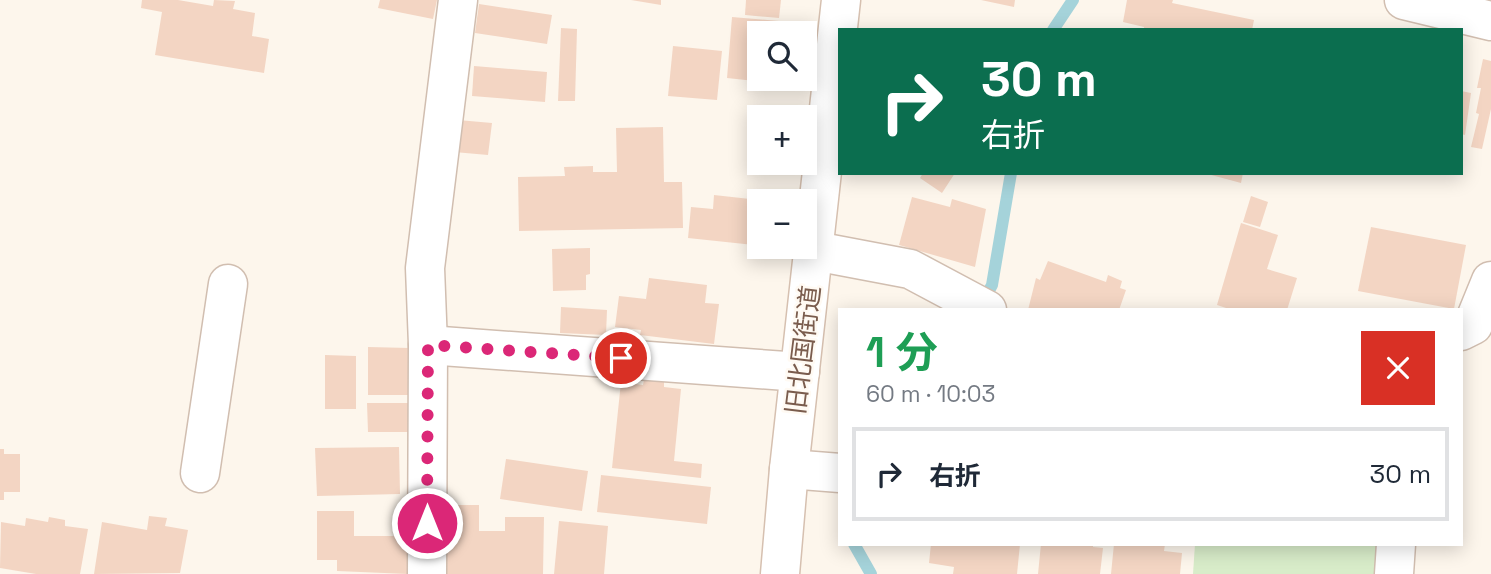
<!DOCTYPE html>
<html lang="ja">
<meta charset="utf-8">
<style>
:root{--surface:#fff;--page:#f2f2f3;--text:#1f2937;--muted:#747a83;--line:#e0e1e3}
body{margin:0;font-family:"Space Grotesk","Noto Sans JP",sans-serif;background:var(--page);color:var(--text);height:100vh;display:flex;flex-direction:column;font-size:26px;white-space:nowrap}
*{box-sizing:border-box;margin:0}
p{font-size:23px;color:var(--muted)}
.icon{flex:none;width:38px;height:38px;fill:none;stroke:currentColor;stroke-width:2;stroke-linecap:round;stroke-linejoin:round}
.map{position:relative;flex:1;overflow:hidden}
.sheet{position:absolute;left:838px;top:308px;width:625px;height:238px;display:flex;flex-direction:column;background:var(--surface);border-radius:0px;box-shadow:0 4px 18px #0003}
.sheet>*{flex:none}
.guide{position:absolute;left:838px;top:28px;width:625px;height:147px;border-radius:0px;box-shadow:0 4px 18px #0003;background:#0b6e4f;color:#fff;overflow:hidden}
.tools{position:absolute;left:747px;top:21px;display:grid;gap:14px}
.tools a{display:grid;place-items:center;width:70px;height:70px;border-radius:0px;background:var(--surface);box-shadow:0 4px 18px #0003;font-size:35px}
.pin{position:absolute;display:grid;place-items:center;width:60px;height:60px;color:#fff;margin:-30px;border:4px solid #fff;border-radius:50%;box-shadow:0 2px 7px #0007}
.me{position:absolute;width:77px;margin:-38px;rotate:0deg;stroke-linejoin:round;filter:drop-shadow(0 0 5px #0008)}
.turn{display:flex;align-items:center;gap:24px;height:147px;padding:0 28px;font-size:32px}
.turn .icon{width:91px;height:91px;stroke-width:2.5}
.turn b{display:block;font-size:49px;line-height:60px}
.round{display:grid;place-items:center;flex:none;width:74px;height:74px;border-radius:0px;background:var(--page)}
.headline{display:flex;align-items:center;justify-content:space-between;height:119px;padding:0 28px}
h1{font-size:42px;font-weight:700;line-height:52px;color:#1e9e55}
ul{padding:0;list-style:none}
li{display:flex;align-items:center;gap:21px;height:94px;margin:0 14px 10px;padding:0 14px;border:4px solid var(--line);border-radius:0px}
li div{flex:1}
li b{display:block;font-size:26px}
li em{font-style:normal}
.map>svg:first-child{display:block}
</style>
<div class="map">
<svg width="1491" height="574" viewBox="0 0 1491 574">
<rect width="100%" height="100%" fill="#fdf6ec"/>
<!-- green -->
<path fill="#d8ecc9" d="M 1195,544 L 1380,544 L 1378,574 L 1193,574 Z"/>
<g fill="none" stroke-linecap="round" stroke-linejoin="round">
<!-- stream -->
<g stroke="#a5d3da" stroke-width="12">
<path d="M 1053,30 L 1073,0"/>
<path d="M 983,302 L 992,285 L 1011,173"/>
<path d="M 854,544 L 871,574"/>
</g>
</g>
<!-- building -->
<g fill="#f3d5c3">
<path d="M 142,0 L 178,0 L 213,6 L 214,0 L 235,1 L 233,9 L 255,13 L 252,36 L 269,39 L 264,73 L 155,55 L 162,12 L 141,8 Z"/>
<path d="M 380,0 L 437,0 L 433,19 L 378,8 Z"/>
<path d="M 631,0 L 661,0 L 661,5 Z"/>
<path d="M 746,0 L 781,0 L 779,18 L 745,15 Z"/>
<path d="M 981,0 L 1015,0 L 1014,7 Z"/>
<path d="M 1127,0 L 1173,0 L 1172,3 L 1254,20 L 1252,30 L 1144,30 L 1144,27 L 1123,22 Z"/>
<path d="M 479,4 L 552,15 L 547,44 L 475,33 Z"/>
<path d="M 732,17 L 779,21 L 778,33 L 760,33 L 760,79 L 774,79 L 774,83 L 727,78 Z"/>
<path d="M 561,28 L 577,29 L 575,101 L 558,101 Z"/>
<path d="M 673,46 L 722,51 L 717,100 L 668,96 Z"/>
<path d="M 1483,59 L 1491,61 L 1491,109 L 1482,149 L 1471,147 L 1479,114 L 1476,113 L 1481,88 L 1477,88 Z"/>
<path d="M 474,66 L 547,72 L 545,102 L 472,96 Z"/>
<path d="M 1461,91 L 1471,93 L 1465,135 L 1461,134 Z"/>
<path d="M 458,120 L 492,123 L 488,155 L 454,152 Z"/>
<path d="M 663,127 L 664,182 L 682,182 L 683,228 L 519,231 L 518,177 L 565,176 L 564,167 L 593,166 L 593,172 L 617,172 L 616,128 Z"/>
<path d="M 923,173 L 955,173 L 942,193 L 920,178 Z"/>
<path d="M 1204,173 L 1243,173 L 1241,183 Z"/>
<path d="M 714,195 L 759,200 L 754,245 L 688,238 L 691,207 L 713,209 Z"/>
<path d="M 1251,196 L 1268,202 L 1260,227 L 1243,222 Z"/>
<path d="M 912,197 L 950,207 L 952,199 L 986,209 L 975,267 L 899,245 Z"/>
<path d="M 1241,223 L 1278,235 L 1267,269 L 1297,278 L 1287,310 L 1232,310 L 1217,305 Z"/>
<path d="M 1371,227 L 1466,245 L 1454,309 L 1358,291 Z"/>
<path d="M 590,248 L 590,274 L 586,275 L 586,290 L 553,291 L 552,249 Z"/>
<path d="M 1048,261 L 1106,282 L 1108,275 L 1122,281 L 1120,288 L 1126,290 L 1119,310 L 1028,310 L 1036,278 L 1040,280 Z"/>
<path d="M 649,278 L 707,285 L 705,303 L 719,304 L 714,344 L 640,335 L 641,330 L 615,327 L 619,296 L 646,299 Z"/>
<path d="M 561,307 L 607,310 L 606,335 L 560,333 Z"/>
<path d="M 368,347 L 410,348 L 410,395 L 368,395 Z"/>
<path d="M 325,355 L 356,356 L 356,409 L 325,409 Z"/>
<path d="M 644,380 L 664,382 L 664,387 L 681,389 L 674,461 L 702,464 L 701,478 L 612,468 L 621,382 L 643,385 Z"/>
<path d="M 367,403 L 409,403 L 409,432 L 368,432 Z"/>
<path d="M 399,447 L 400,494 L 317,496 L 315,448 Z"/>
<path d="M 0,449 L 4,449 L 4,454 L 20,454 L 20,492 L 4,492 L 4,500 L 0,500 Z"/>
<path d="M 506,459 L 588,471 L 582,511 L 500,499 Z"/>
<path d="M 601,475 L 711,487 L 707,524 L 597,512 Z"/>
<path d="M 447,505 L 479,505 L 479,531 L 505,531 L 505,517 L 544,517 L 543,574 L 446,574 Z"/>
<path d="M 317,511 L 354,511 L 354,536 L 407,536 L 408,574 L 337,571 L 337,560 L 317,560 Z"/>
<path d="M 149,516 L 167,518 L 165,526 L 188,530 L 180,573 L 94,574 L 102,522 L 147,530 Z"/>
<path d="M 49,517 L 65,520 L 65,526 L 88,529 L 80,574 L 36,574 L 0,568 L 1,522 L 25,526 L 26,518 L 48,522 Z"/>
<path d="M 559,521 L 608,526 L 604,574 L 554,574 Z"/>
<path d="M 931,544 L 1020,544 L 1017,574 L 953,574 L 954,567 L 929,563 Z"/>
<path d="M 1041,544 L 1093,544 L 1093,547 L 1103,548 L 1100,574 L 1038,574 Z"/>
<path d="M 1114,544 L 1165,544 L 1164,551 L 1182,553 L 1180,574 L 1111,574 Z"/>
</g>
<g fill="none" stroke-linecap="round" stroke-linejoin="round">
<defs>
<g id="street">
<path d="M 1404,0 L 1491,21"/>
<path d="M 815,251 L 910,269 L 987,310"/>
<path d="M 1461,331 L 1473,325 L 1491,281"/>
<path d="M 428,345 L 800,372"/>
<path d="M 789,469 L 840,473"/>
<path d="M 200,473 L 228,284"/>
<path d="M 427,574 L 428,345 L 425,268 L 458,0"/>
<path d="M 1394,574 L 1396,544"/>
</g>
<path id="secondary" d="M 780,574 L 789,469 L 841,0"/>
</defs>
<!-- street casing -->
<use href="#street" stroke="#d1beb0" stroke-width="41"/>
<!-- secondary casing -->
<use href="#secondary" stroke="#d6c0b0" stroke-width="41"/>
<!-- street -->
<use href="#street" stroke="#fff" stroke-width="38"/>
<!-- secondary -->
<use href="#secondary" stroke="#fff" stroke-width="38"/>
</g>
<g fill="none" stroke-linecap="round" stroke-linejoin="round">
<!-- route -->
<path stroke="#db2777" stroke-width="12" stroke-dasharray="0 21.6" d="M 427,523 L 428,345 L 621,358"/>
</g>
<g text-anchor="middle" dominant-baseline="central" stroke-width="5" stroke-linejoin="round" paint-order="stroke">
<!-- street labels -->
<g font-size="26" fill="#7a5c4d" stroke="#fffaf3">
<text transform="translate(803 350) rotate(-83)">旧北国街道</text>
</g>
</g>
</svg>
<div class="tools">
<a><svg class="icon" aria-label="search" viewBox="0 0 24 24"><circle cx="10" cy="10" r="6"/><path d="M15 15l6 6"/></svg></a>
<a>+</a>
<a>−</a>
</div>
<div class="pin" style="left:621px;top:358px;background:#d93025"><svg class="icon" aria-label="arrive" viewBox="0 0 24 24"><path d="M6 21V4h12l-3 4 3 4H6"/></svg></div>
<svg class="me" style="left:427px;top:523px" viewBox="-20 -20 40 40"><circle r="17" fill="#db2777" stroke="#fff" stroke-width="3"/><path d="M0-11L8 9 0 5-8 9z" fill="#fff"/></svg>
<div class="guide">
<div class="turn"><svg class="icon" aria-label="right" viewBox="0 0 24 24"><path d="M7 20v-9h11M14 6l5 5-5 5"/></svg><div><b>30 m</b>右折</div></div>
</div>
<section class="sheet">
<div class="headline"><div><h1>1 分</h1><p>60 m · 10:03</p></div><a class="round" style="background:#d93025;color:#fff"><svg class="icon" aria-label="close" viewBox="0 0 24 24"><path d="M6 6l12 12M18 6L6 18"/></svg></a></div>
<ul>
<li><svg class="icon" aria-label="right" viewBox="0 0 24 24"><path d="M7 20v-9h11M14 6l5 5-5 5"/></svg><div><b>右折</b></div><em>30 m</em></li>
</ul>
</section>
</div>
